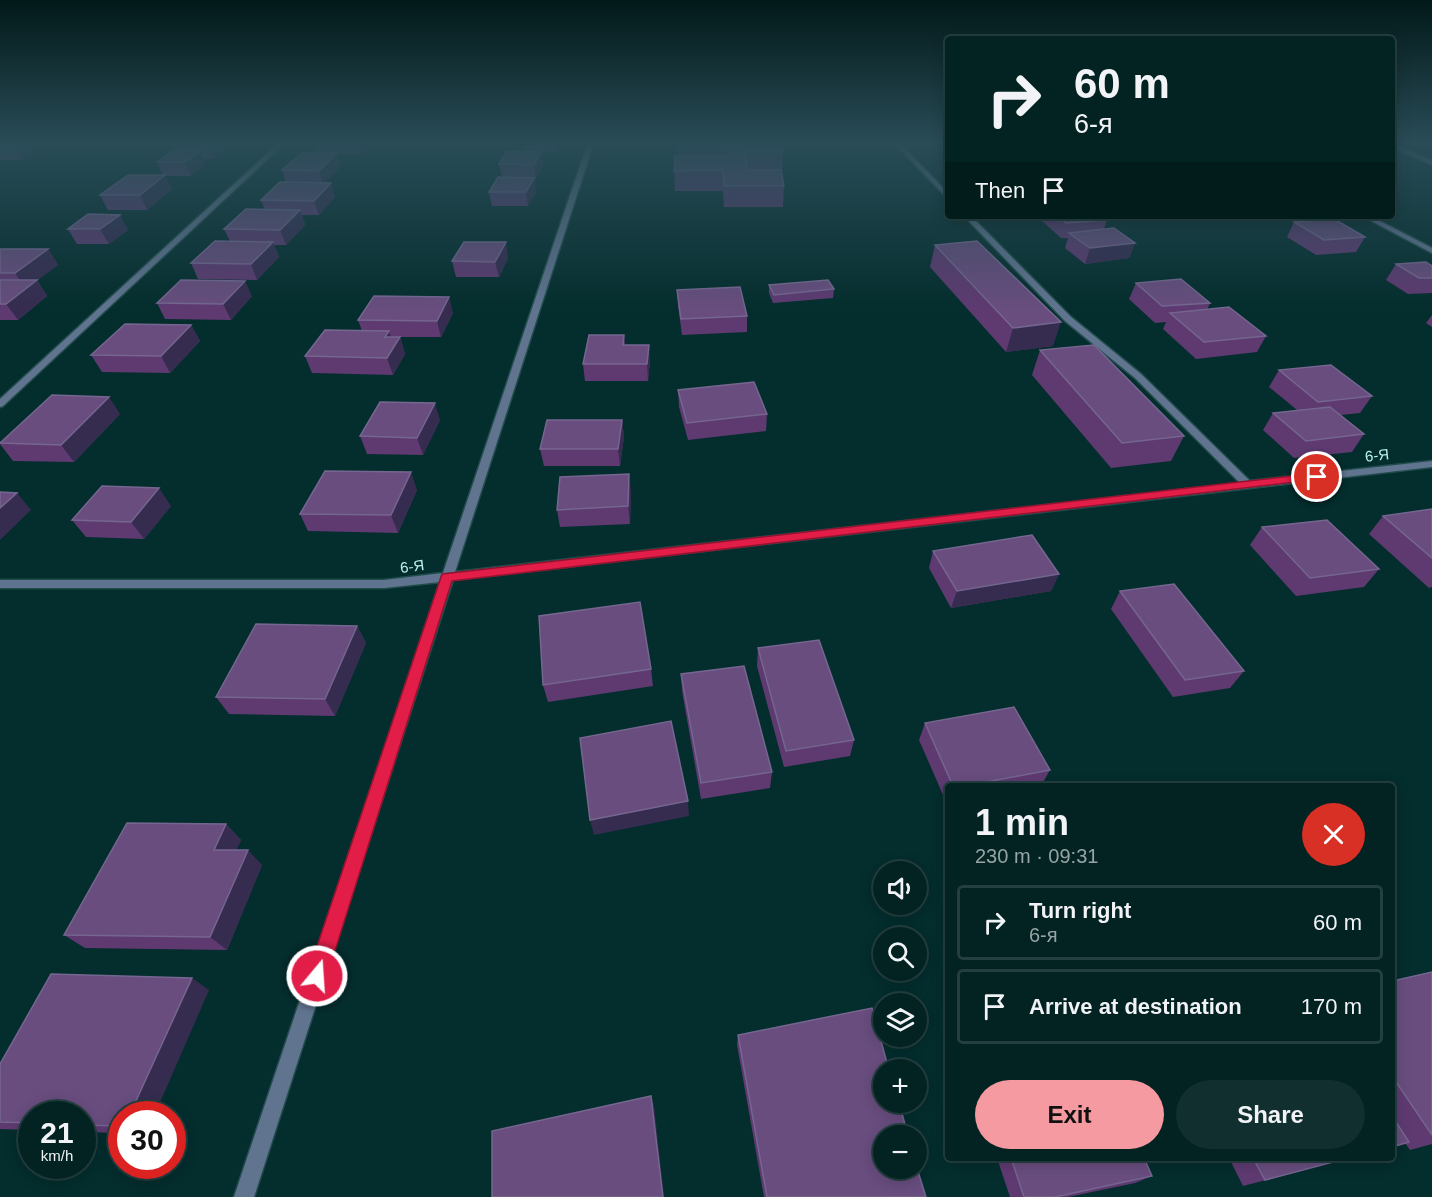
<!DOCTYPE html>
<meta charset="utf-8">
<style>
:root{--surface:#032222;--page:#112f2f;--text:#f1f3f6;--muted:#97a4a5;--line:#243f40;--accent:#f49aa0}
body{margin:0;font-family:Arial,sans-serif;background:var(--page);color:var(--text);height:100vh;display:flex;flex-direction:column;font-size:22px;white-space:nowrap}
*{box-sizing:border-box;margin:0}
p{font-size:20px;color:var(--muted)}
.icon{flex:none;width:33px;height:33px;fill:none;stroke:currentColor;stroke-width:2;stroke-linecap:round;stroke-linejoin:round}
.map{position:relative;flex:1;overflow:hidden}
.side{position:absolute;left:945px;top:783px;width:450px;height:378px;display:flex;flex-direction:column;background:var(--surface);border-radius:6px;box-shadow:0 3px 15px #0003,0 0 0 2px var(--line)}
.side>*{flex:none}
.top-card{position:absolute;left:945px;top:36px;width:450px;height:183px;border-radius:6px;box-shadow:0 3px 15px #0003,0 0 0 2px var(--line);background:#032222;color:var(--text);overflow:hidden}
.tools{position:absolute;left:873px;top:861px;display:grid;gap:12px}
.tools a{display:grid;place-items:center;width:54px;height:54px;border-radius:50%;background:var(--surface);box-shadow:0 3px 15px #0003,0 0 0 2px var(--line);font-size:30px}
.speed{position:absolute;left:18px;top:1101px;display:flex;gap:12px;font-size:30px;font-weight:700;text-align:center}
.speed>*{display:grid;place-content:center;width:78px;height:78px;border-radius:50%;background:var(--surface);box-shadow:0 3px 15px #0003,0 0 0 2px var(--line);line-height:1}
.speed small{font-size:15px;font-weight:400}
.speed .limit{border:9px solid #d22;background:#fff;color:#111}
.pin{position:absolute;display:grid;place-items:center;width:51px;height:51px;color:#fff;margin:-26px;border:3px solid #fff;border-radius:50%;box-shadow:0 2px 6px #0007}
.me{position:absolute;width:66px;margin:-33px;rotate:18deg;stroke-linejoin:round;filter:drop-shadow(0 0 4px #0008)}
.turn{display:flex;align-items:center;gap:21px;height:126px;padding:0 30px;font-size:27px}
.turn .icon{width:78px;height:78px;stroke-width:2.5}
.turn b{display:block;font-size:42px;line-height:51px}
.then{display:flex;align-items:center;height:57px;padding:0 30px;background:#0003;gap:12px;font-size:22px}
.round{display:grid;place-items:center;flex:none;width:63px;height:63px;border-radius:32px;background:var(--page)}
.overview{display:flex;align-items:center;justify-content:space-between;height:102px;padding:0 30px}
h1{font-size:36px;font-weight:600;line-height:45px}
.cta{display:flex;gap:12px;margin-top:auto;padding:12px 30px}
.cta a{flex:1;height:69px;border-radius:36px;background:var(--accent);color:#111;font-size:24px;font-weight:600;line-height:69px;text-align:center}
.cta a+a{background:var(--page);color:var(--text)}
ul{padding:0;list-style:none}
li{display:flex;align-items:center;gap:18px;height:75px;margin:0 12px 9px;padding:0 18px;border:3px solid var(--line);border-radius:6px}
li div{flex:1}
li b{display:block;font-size:22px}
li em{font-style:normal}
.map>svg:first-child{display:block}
</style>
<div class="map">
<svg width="1432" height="1197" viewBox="0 0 1432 1197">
<rect width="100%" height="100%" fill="#042d2d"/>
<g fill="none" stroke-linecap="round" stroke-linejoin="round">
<defs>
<g id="minor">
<path d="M 280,142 L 286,142 L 3,406 L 0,407 L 0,399 Z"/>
<path d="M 588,142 L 594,142 L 455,572 L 1240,483 L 1135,378 L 1065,321 L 964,216 L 971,216 L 1071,317 L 1141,374 L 1250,481 L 1432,461 L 1432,467 L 453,580 L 254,1197 L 234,1197 L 440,582 L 384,588 L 0,588 L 0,580 L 384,580 L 443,573 Z"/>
<path d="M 893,142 L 899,142 L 948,193 L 948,199 Z"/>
<path d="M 1392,143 L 1432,161 L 1432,165 L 1392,147 Z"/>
<path d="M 1362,216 L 1370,216 L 1432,248 L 1432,253 Z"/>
</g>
</defs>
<!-- minor casing -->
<use href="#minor" stroke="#214c4c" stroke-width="3"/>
<!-- minor -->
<use href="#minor" fill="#60748f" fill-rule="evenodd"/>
</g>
<!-- wall -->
<g fill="#5e3a71">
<path d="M 0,142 L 29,142 L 35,153 L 24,160 L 0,160 Z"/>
<path d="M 68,142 L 113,142 L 106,147 L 70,147 Z"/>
<path d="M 312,142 L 373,142 L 361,154 L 337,154 L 341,166 L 325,183 L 335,197 L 319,215 L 302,215 L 305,225 L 286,245 L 274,245 L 279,257 L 257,280 L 198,279 L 191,263 L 230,241 L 224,229 L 265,210 L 261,200 L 286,183 L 282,170 L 316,153 Z"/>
<path d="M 522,142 L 560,142 L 555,152 L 541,152 L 543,165 L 536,179 L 534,179 L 536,192 L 528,206 L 492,206 L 489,192 L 502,177 L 499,164 L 523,152 Z"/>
<path d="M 678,142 L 781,142 L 783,152 L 782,172 L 784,186 L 783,207 L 724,207 L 723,191 L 675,191 L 674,171 L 678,156 Z"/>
<path d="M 170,144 L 232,146 L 214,159 L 203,159 L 205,165 L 191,176 L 165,176 L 172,189 L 147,210 L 108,210 L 100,195 L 163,175 L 157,162 L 173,151 Z"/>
<path d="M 1044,216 L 1102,216 L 1107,220 L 1104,229 L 1135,243 L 1129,258 L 1085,264 L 1065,248 L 1068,238 L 1061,238 L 1042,221 Z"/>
<path d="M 1294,222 L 1365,237 L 1356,252 L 1316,255 L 1287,237 Z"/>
<path d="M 68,229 L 128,230 L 109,244 L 77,244 Z"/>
<path d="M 935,245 L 1053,346 L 1006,352 L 930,267 Z"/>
<path d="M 0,249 L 48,249 L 58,265 L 37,280 L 47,296 L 18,320 L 0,320 Z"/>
<path d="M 508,258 L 499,277 L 456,277 L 452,261 Z"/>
<path d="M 1396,264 L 1432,266 L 1432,293 L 1408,294 L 1386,280 Z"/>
<path d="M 1136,283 L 1210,303 L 1207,310 L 1266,336 L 1257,352 L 1196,359 L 1163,329 L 1166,322 L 1155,323 L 1129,299 Z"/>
<path d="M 769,285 L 834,289 L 833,298 L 773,303 L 769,293 Z"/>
<path d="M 677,290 L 747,316 L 747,332 L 682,335 L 678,306 Z"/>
<path d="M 252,296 L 231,320 L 165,319 L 157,303 Z"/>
<path d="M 453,313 L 441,337 L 391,337 L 400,337 L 405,354 L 393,375 L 312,373 L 305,356 L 362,331 L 358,320 Z"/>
<path d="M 1432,315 L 1432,327 L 1426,323 Z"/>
<path d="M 191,325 L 200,341 L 170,373 L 102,372 L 91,355 Z"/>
<path d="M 624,335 L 625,345 L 650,361 L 648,381 L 585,381 L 583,364 Z"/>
<path d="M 1040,350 L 1184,436 L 1171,461 L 1111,468 L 1032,375 Z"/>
<path d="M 1279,370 L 1372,396 L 1360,413 L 1341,415 L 1364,434 L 1352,452 L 1294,458 L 1263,430 L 1273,413 L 1297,410 L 1269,387 Z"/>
<path d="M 678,390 L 767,414 L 766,431 L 688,440 L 679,407 Z"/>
<path d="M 120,414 L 74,462 L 13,461 L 0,444 L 0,442 Z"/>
<path d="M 440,420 L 423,455 L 367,454 L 360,436 Z"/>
<path d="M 622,420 L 624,437 L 620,466 L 544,466 L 540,449 Z"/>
<path d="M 417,490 L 398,533 L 308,531 L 300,514 Z"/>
<path d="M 631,491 L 630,524 L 560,527 L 557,510 Z"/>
<path d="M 171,506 L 144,539 L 86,537 L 72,520 Z"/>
<path d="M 1432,509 L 1432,587 L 1429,588 L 1369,534 L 1383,516 Z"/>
<path d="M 1262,527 L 1379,569 L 1364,587 L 1296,596 L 1250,545 Z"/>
<path d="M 933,551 L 1059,574 L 1051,591 L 951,608 L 929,568 Z"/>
<path d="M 1120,591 L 1244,671 L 1230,688 L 1173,697 L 1111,609 Z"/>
<path d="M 357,626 L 366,643 L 335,716 L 229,714 L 216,697 Z"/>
<path d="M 758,648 L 854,740 L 850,756 L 784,767 L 757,666 Z"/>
<path d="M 651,669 L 653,686 L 548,702 L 543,685 Z"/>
<path d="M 681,674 L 772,772 L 770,788 L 701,799 L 682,691 Z"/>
<path d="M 925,723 L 1050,770 L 1041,786 L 948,786 L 948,804 L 947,804 L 919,740 Z"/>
<path d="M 226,824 L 241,840 L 236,850 L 262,865 L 227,950 L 85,948 L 64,935 Z"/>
<path d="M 1432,972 L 1432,1144 L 1410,1150 L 1405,1143 L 1392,1147 L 1392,981 Z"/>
<path d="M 209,990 L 122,1114 L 122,1133 L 82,1132 L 82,1114 L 32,1114 L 32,1130 L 0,1129 L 0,1064 Z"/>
<path d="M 738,1035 L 926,1197 L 764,1197 L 737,1045 Z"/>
<path d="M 997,1158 L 1144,1158 L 1152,1176 L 1135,1183 L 1068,1197 L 1010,1197 Z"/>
<path d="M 1229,1158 L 1350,1158 L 1243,1186 Z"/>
</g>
<!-- shaded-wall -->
<g fill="#362c50">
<path d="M 23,142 L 29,142 L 35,153 L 24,160 L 16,147 Z"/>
<path d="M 103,142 L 113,142 L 106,147 Z"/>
<path d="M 213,142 L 230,142 L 232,146 L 214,159 L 208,146 Z"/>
<path d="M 358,142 L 373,142 L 361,154 Z"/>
<path d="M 554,142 L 560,142 L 555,152 Z"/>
<path d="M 200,151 L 205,165 L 191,176 L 185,162 Z"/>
<path d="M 541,152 L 543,165 L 536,179 L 534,165 Z"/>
<path d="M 337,153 L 341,166 L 323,185 L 319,171 Z"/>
<path d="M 165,175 L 172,189 L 147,210 L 140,195 Z"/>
<path d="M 534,178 L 536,192 L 528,206 L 526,192 Z"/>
<path d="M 331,183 L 335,197 L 319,215 L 314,201 Z"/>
<path d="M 300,210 L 305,225 L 286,245 L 280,230 Z"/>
<path d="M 120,215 L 128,230 L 109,244 L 100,229 Z"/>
<path d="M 273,242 L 279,257 L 257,280 L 251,264 Z"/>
<path d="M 506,242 L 508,258 L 499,277 L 495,262 Z"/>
<path d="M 1135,243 L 1129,258 L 1085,264 L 1090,248 Z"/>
<path d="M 48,249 L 58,265 L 26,289 L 15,273 Z"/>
<path d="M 37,280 L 47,296 L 18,320 L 6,304 Z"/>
<path d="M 245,281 L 252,296 L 231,320 L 223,304 Z"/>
<path d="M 449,297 L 453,313 L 441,337 L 437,321 Z"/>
<path d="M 1061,322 L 1053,346 L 1006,352 L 1013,328 Z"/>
<path d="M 191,325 L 200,341 L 170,373 L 161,356 Z"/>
<path d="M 389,331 L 394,347 L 400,337 L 405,354 L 393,375 L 387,358 L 385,337 Z"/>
<path d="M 649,345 L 650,361 L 648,381 L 647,364 Z"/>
<path d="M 109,397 L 120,414 L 74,462 L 61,445 Z"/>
<path d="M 435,403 L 440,420 L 423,455 L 417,438 Z"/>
<path d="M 622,420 L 624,437 L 620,466 L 618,449 Z"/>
<path d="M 411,472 L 417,490 L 398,533 L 391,515 Z"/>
<path d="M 629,474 L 631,491 L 630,524 L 628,506 Z"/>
<path d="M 159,488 L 171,506 L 144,539 L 131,522 Z"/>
<path d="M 17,493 L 31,510 L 0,540 L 0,508 Z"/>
<path d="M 1059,574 L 1051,591 L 951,608 L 957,591 Z"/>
<path d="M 357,626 L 366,643 L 335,716 L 325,699 Z"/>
<path d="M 688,801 L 689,816 L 594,835 L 590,820 Z"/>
<path d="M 226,824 L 241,840 L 229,864 L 214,850 Z"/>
<path d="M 248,850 L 262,865 L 227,950 L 210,937 Z"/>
<path d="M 192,978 L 209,990 L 155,1114 L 130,1114 Z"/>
<path d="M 651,1096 L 654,1105 L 664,1197 L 663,1197 Z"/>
</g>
<!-- building -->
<g fill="#684d7e" stroke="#756690" stroke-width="1.5">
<path d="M 0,142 L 23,142 L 16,147 L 0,147 Z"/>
<path d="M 172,142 L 213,142 L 208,146 L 170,144 Z"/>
<path d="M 723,142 L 781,142 L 783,152 L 745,152 L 747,170 L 781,170 L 784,186 L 724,186 L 723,170 L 674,171 L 675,156 L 724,156 Z"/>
<path d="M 172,151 L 200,151 L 185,162 L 157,162 Z"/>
<path d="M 507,151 L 541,152 L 534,165 L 499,164 Z"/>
<path d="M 302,153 L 337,153 L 319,171 L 282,170 Z"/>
<path d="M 128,175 L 165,175 L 140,195 L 100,195 Z"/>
<path d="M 498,177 L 534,178 L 526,192 L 489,192 Z"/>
<path d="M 280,182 L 331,183 L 314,201 L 261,200 Z"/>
<path d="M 246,209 L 300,210 L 280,230 L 224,229 Z"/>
<path d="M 88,214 L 120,215 L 100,229 L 68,229 Z"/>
<path d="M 1058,216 L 1102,216 L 1107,220 L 1066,223 Z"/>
<path d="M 1334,219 L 1365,237 L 1324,240 L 1294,222 Z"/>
<path d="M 1114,228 L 1135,243 L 1090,248 L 1069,233 Z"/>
<path d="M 215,241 L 273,242 L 251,264 L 191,263 Z"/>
<path d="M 977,241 L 1061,322 L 1013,328 L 935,245 Z"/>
<path d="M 464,242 L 506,242 L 495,262 L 452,261 Z"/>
<path d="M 0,249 L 48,249 L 15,273 L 0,273 Z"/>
<path d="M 1426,262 L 1432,266 L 1432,278 L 1419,278 L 1396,264 Z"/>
<path d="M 1181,279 L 1210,303 L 1162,306 L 1136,283 Z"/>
<path d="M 0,280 L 37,280 L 6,304 L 0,304 Z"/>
<path d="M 181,280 L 245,281 L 223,304 L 157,303 Z"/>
<path d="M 828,280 L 834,289 L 774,295 L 769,285 Z"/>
<path d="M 740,287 L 747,316 L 681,319 L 677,290 Z"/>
<path d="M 374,296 L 449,297 L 437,321 L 358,320 Z"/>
<path d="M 1229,307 L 1266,336 L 1204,342 L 1170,313 Z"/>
<path d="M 125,324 L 191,325 L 161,356 L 91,355 Z"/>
<path d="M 325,330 L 389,331 L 385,337 L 400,337 L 387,358 L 305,356 Z"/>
<path d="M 589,335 L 624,335 L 623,345 L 649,345 L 647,364 L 583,364 Z"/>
<path d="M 1094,345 L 1184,436 L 1122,443 L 1040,350 Z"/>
<path d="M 1331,365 L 1372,396 L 1318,402 L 1279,370 Z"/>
<path d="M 754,382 L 767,414 L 687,423 L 678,390 Z"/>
<path d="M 52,395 L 109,397 L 61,445 L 0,443 Z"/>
<path d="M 380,402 L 435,403 L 417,438 L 360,436 Z"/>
<path d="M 1330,407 L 1364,434 L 1306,441 L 1273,413 Z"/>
<path d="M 547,420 L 622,420 L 618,449 L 540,449 Z"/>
<path d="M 325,471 L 411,472 L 391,515 L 300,514 Z"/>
<path d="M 629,474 L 628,506 L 557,510 L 560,477 Z"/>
<path d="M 102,486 L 159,488 L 131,522 L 72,520 Z"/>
<path d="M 0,492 L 17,493 L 0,508 Z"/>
<path d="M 1432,509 L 1432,558 L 1383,516 Z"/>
<path d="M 1327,520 L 1379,569 L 1310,578 L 1262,527 Z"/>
<path d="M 1032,535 L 1059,574 L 957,591 L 933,551 Z"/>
<path d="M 1174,584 L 1244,671 L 1185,680 L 1120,591 Z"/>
<path d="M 640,602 L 651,669 L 543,685 L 539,616 Z"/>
<path d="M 256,624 L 357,626 L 325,699 L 216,697 Z"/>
<path d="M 819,640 L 854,740 L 786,751 L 758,648 Z"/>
<path d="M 744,666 L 772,772 L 701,783 L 681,674 Z"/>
<path d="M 1014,707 L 1050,770 L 966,786 L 953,786 L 925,723 Z"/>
<path d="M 671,721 L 688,801 L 590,820 L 580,738 Z"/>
<path d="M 127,823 L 226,824 L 214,850 L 248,850 L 210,937 L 64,935 Z"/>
<path d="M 1432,972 L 1432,1135 L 1392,1076 L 1392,981 Z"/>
<path d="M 51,974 L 192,978 L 130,1114 L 122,1114 L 122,1126 L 82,1125 L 82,1114 L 32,1114 L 32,1123 L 0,1122 L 0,1064 Z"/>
<path d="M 872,1008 L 889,1070 L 884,1070 L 884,1102 L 899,1102 L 908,1136 L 884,1136 L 884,1168 L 916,1168 L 916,1165 L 926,1197 L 767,1197 L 738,1035 Z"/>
<path d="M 651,1096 L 663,1197 L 492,1197 L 492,1131 Z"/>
<path d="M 1392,1116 L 1409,1142 L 1392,1147 Z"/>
<path d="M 1011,1158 L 1144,1158 L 1152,1176 L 1055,1197 L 1024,1197 Z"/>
<path d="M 1253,1158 L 1348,1158 L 1265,1180 Z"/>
</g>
<!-- sky -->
<linearGradient id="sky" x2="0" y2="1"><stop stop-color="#021919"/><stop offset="0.46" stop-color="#294c57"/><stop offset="1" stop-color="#294c57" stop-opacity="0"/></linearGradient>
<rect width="1432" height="310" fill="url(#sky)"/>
<!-- route -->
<path fill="#e11d48" stroke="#92132f" stroke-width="1.5" d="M 1317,473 L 1321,474 L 1321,479 L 452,581 L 327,976 L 324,983 L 317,985 L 310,983 L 307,976 L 442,574 Z"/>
<g text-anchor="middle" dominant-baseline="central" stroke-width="6" stroke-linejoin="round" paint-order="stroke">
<!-- street labels -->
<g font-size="15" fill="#baefef" stroke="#042d2d">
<text transform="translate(1377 455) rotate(-6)">6-Я</text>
<text transform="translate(412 566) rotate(-7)">6-Я</text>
</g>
</g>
</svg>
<div class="tools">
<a><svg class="icon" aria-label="sound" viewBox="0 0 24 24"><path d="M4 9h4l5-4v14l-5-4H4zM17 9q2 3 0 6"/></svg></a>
<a><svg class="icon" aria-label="search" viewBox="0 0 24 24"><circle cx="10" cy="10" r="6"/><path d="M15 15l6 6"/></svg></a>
<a><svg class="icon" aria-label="layers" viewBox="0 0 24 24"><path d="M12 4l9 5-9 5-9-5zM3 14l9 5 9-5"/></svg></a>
<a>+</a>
<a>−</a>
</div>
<div class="speed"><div>21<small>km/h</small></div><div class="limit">30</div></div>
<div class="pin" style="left:1317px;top:477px;background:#d93025"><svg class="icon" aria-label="arrive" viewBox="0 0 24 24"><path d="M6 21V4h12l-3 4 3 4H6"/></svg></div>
<svg class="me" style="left:317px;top:976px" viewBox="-20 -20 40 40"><circle r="17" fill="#e11d48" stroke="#fff" stroke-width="3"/><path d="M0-11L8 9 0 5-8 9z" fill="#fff"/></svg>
<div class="top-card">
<div class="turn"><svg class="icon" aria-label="right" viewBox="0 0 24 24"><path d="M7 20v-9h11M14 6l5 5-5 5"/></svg><div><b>60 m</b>6-я</div></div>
<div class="then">Then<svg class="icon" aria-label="arrive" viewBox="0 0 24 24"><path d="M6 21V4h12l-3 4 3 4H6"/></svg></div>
</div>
<section class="side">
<div class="overview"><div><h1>1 min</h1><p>230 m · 09:31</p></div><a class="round" style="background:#d93025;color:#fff"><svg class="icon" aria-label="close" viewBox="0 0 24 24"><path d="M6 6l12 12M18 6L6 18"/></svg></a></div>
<ul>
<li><svg class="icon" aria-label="right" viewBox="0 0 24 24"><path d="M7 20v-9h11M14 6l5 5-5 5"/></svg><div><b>Turn right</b><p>6-я</p></div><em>60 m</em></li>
<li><svg class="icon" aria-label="arrive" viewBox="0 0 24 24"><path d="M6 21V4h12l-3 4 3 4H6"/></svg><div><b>Arrive at destination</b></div><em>170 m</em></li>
</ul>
<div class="cta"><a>Exit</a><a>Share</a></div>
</section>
</div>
